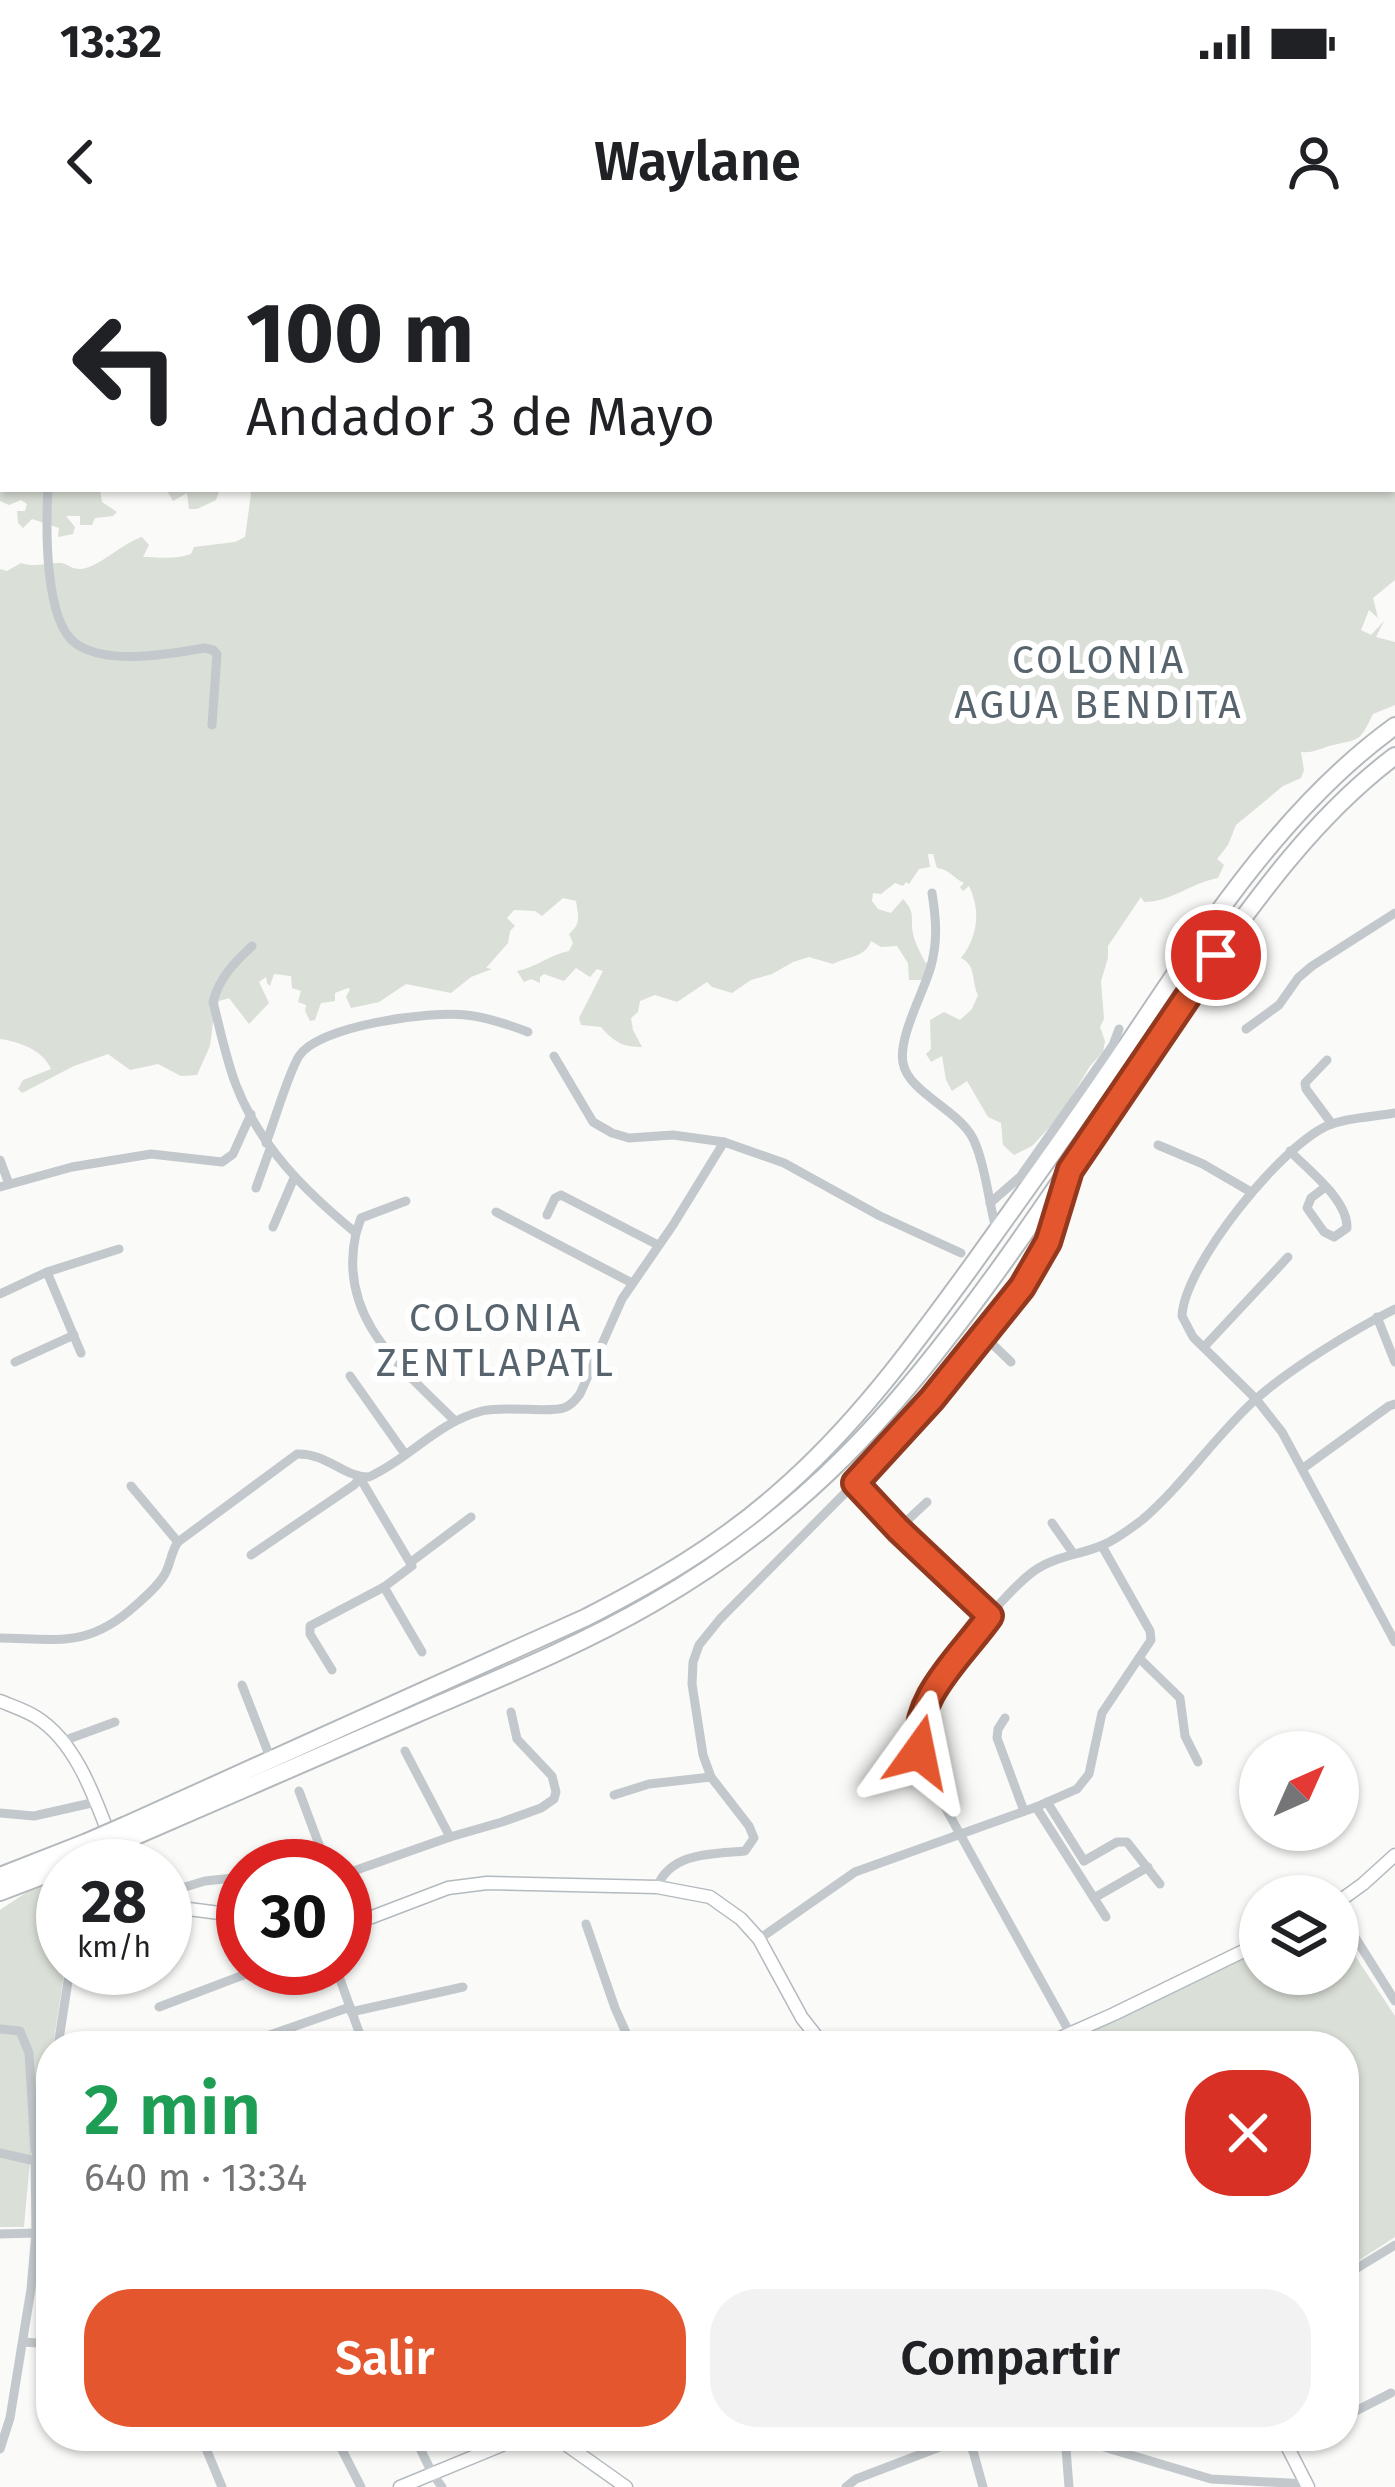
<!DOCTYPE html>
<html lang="es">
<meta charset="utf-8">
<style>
:root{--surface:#fff;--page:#f2f2f2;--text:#202124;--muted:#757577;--accent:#e4572e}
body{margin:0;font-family:"Fira Sans",sans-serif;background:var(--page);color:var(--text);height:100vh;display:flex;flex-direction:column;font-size:45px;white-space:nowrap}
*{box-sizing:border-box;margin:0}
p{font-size:39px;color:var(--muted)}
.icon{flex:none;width:66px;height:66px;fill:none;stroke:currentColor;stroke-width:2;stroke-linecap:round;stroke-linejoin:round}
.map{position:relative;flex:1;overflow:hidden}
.side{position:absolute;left:36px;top:1791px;width:1323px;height:420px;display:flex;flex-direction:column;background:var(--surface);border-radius:48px;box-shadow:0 3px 9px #0004}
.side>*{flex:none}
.banner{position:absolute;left:0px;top:0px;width:1395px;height:252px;box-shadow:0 3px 9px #0004;background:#fff;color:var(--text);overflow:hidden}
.needle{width:78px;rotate:45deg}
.tools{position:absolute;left:1239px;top:1491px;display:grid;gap:24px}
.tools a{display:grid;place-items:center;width:120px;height:120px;border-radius:50%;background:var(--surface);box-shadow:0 3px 9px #0004;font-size:60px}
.speed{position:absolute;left:36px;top:1599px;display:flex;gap:24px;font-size:60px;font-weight:700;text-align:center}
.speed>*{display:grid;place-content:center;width:156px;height:156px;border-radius:50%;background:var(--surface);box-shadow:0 3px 9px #0004;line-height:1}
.speed small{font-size:30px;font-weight:400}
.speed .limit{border:18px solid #d22;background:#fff;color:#111}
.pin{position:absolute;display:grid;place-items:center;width:102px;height:102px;color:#fff;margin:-51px;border:6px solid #fff;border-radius:50%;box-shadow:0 3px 12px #0007}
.me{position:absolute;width:132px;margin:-66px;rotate:12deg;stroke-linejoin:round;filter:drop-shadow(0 0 9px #0008)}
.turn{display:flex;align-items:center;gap:42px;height:252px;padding:0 48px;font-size:54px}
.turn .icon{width:156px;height:156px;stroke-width:2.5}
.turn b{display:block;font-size:84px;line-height:102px}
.round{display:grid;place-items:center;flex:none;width:126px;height:126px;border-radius:48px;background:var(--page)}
.summary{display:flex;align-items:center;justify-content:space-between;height:204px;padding:0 48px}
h1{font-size:72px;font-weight:600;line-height:90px;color:#1e9e55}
.action{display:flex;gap:24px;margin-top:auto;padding:24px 48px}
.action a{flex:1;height:138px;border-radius:48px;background:var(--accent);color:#fff;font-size:48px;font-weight:600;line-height:138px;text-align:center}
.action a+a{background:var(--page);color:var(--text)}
.status{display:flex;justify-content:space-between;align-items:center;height:84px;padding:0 60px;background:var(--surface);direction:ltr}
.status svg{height:33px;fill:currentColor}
header{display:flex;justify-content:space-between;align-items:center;height:156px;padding:0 48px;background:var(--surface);font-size:54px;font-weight:600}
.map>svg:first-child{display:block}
</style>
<div class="status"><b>13:32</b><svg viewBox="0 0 49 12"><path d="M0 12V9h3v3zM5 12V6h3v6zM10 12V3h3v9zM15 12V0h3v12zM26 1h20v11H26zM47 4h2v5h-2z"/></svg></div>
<header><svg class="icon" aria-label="back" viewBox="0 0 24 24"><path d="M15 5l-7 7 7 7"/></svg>Waylane<svg class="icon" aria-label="person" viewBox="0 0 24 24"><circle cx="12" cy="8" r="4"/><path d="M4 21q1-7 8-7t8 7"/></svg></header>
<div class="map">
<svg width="1395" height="2247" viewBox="0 0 1395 2247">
<rect width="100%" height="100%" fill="#fafaf8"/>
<!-- green -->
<g fill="#dadfd7">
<path d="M 0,0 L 101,0 L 103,3 L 3,3 L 3,249 L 108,249 L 100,250 L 102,262 L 117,272 L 113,276 L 95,278 L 92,285 L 80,285 L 80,276 L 66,276 L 75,287 L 73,294 L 58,297 L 59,288 L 32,279 L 23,288 L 18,283 L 17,271 L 25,271 L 27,264 L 21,260 L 9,265 L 0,261 Z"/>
<path d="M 713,0 L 1395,0 L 1395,340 L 1373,358 L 1378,378 L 1369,370 L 1361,390 L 1371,395 L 1384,381 L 1376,397 L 1395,402 L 1395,465 L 1373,474 C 1360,501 1361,499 1333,505 C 1321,508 1315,513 1301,512 L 1304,530 L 1301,538 L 1283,546 L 1236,585 L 1228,605 L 1217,619 L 1224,625 L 1218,638 C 1191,643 1171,662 1144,662 L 1141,657 L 1108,706 L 1108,718 L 1101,741 L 1104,779 L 1100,787 L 1105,801 L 1103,812 L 1090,826 L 1060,876 L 1032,906 L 1014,915 L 1003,905 L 1001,883 L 988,877 L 967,841 L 952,851 L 946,840 L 942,816 L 931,822 L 926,814 L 931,809 L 930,780 L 944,772 L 960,780 L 972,769 L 978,755 C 971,741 977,726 961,718 C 978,697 981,670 969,646 L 963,651 L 960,647 L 964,643 C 953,638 949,629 937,628 L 933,614 L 928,614 L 930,627 L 919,629 L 909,644 L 906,642 L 903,646 L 895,643 L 881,654 L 873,653 L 872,661 L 878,669 L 891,673 L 903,659 C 916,673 910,677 913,694 C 915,703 921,714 925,722 L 931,725 L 924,740 L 909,740 L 908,723 L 897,706 L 881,707 L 871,701 C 865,718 848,716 833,724 L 809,717 L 793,722 L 772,734 L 751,740 L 732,753 L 712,747 L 707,742 L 677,762 L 655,755 L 640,761 L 638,772 L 631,778 L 633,790 L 642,807 C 623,807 614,802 601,787 L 581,785 L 579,778 L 603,731 L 597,729 L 590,737 L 576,728 L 564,741 L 544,734 L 540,737 L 540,743 L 531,739 L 524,742 L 517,731 C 537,727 549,715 569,711 L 573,703 L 569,694 C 582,683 578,676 576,661 L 563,658 L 542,676 L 535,671 L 514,670 L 507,678 L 515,686 L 510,691 L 508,703 L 486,728 L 492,729 L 471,737 L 451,753 L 406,744 L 379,762 L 351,768 L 346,757 L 350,749 L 348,748 L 335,753 L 335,761 L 321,763 L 315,780 L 310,781 L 305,771 L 306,765 L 298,762 L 301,751 L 292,748 L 291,736 L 274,734 L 270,746 L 267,743 L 266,737 L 259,742 L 269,763 L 249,784 L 229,758 L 219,761 L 214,775 L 210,806 L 197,835 L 181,836 L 158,824 L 130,830 L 108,814 L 74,826 L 22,853 L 18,849 L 23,840 L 51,829 C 43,810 20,802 0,799 L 0,329 L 7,331 L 21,323 C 36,328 47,322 61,323 C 70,325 71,329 80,329 C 97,329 124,302 142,297 L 149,305 L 143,317 C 161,317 174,320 191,314 L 194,307 L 235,302 L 245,297 L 251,254 L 249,249 L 1392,249 L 1392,3 L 714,3 Z"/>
<path d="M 166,249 L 220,249 L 216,260 L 197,269 L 189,269 L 187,253 L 173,261 Z"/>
<path d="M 63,1634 L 65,1728 L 53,1806 L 51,1806 L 36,1896 L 35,1921 L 30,1921 L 24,1987 L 0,1987 L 0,1670 L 39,1644 Z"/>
<path d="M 1338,1690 L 1395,1776 L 1395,1997 L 1344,2030 L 1344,1806 L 1077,1806 L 1070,1794 L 1260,1706 L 1260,1734 L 1338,1734 Z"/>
</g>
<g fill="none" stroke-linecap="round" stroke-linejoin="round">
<!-- river -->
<path stroke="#bbc7cb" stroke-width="18" d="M 211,3 L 213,0"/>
<defs>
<g id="secondary">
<path d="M 0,1461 C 12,1466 25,1470 36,1477 C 83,1506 101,1578 121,1626"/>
<path d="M 1338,1662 L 1363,1644 L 1395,1615"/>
<path d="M 165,1666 L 243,1676"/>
<path d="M 345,1682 L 372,1677 L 448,1648 L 487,1643 L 657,1647 L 710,1657 L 741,1679 L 759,1699 L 802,1778 L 824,1806"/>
<path d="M 1042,1806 L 1114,1774 L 1260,1703"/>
<path d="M 554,2196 L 626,2247"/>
<path d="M 1282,2196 L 1308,2247"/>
<path d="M 400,2247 L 524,2196"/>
</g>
<g id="highway">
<path d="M 126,1585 L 587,1377 C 655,1342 719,1305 777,1254 C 854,1188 912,1108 971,1027 C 1024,953 1077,880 1128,804 C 1204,691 1283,567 1395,486"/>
<path d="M 131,1598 C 225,1557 320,1516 414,1475 C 495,1440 577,1407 653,1363 C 751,1307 836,1234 908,1147 C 1015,1019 1101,876 1198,740 C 1256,659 1315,576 1395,516"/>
<path d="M 0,1636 L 87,1602"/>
<path d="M 0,1652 L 63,1628"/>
</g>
</defs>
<!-- secondary casing -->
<use href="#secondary" stroke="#b3babf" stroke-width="15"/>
<!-- highway casing -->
<use href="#highway" stroke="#b4b9bd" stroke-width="20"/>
<!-- street -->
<g stroke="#c3c8cc" stroke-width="9">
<path d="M 0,113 L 3,117"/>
<path d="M 48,249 C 46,286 44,379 75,403 C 106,426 169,414 204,408 L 213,410 L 217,414 L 212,485"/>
<path d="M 932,653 C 936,678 938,700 931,726 C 924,752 898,797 903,823 C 908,851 954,868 971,895 C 983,914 989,961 995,985"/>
<path d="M 252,706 C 234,723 219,738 213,762 C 220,789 226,819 236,845 C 260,907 306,952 356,993 C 337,1078 401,1127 455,1181"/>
<path d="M 1246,789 L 1279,765 L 1298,738 L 1312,726 L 1395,673"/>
<path d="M 554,816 L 593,882 L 612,893 L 629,898 L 673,895 L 724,902 L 784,923 L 880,976 L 961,1013"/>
<path d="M 1327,820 L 1305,843 L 1306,849 L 1332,884"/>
<path d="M 1395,873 C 1374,877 1349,877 1329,885 C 1281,905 1184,1026 1182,1076 L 1193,1097 L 1256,1159 L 1282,1192 L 1395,1402"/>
<path d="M 266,903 C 275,880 288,834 299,816 C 320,785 430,771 466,775 C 487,777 507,784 528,792"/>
<path d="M 1158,905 L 1203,924 L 1251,952"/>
<path d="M 1290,911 C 1310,932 1348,960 1347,988 L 1334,997 L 1324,992 L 1307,968 L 1311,958 L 1324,948"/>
<path d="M 0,920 L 9,944"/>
<path d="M 0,947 L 72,927 L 151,914 L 222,922 L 233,914 L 251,874"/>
<path d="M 256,948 L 270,909"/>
<path d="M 990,963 L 1020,937 L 1113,805 L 1119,789"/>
<path d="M 496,972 L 632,1043"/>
<path d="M 547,975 L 555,958 L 561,955 L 658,1005"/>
<path d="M 273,987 L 294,938"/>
<path d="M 356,993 L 361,978 L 406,961"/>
<path d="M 47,1032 L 119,1009"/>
<path d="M 0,1054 L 47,1032 L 81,1113"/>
<path d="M 1377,1077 L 1395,1122"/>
<path d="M 984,1096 L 1011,1122"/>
<path d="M 1204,1107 L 1288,1017"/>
<path d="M 15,1122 L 74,1095"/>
<path d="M 350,1136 L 405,1214"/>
<path d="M 1302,1229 L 1389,1166 L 1395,1164"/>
<path d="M 855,1243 L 898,1289 L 990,1376"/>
<path d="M 131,1246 L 178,1302"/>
<path d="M 1052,1283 L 1073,1313"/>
<path d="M 898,1289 L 927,1262"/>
<path d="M 251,1315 L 354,1245 L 360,1238 L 412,1326 L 384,1347 L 310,1386 L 310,1394 L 332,1430"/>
<path d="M 411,1322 L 471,1277"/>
<path d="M 384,1347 L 422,1412"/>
<path d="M 0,1398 C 59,1399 89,1408 136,1365 C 145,1357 156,1348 163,1337 C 171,1326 170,1313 178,1302 L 297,1214 C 327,1213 343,1237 369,1237 C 409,1219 438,1182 482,1171 C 506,1165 552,1174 566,1167 C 573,1164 576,1159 580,1154 L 622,1059 L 673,985 L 724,902"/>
<path d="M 1139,1418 L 1180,1458 L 1185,1496 L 1198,1522"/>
<path d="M 242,1445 L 268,1512"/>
<path d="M 1005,1478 L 998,1489 L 997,1498 L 1024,1571"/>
<path d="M 63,1501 L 115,1482"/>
<path d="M 405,1511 L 450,1597"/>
<path d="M 299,1551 L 327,1626"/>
<path d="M 614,1555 L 649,1544 L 711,1537"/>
<path d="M 1047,1562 L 1084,1621 L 1117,1602 L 1127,1602 L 1160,1644"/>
<path d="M 1036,1567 L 1106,1677"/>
<path d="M 0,1573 L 34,1576 L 96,1562"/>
<path d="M 345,1634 L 450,1597 L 502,1582 L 541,1568 L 554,1559 L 556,1552 L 552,1536 L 517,1499 L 511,1472"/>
<path d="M 657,1647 C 671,1612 712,1614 745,1611 L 754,1598 L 749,1586 L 711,1537 L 703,1515 L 692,1444 L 693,1422 L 699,1405 L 720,1379 L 855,1243 L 932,1159 L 984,1096 L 1021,1047 L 1048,1002 L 1065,944"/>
<path d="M 165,1653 L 205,1641 L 243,1637"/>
<path d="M 1094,1658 L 1148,1627"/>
<path d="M 1338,1670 L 1395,1761"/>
<path d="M 586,1684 L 615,1768 L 632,1806"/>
<path d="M 759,1699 L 855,1632 L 1036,1567 L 1077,1549 L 1089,1534 L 1102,1473 L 1151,1400 L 1150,1391 L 1102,1306"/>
<path d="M 336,1728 L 364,1806"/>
<path d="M 159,1767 L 262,1728"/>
<path d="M 351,1772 L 463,1747"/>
<path d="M 0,1789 L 20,1791 L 29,1813 L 35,1910"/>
<path d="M 1070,1793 L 924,1529 C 920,1514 916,1500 919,1484 C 927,1447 1003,1353 1034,1331 C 1055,1316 1080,1315 1103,1305 C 1117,1299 1130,1289 1142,1280 C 1184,1244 1215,1196 1256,1159 C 1291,1128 1353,1090 1395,1069"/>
<path d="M 58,1806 L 70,1728"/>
<path d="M 238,1806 L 350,1767"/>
<path d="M 0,1913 L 35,1921 L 51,1920"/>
<path d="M 0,1994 L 36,1993"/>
<path d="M 1344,2036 L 1395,2005"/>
<path d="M 24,2102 L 51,2104"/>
<path d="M 1344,2177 L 1391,2153"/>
<path d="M 335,2196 L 361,2247"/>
<path d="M 414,2196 L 432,2233 L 442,2247"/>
<path d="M 1065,2196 L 1069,2247"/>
<path d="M 1067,2196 L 1211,2239 L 1307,2244"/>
<path d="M 294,2203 L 324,2196"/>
<path d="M 1288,2206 L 1307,2196"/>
<path d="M 0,2209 L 10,2178 L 31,2049 L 36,1993 L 35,1921 L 51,1848"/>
<path d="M 207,2211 L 222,2247"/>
<path d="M 846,2247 L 856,2239 L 958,2200 L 965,2200 L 973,2211 L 983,2247"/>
</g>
<!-- secondary -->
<use href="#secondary" stroke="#fff" stroke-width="12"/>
<!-- highway -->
<use href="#highway" stroke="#fff" stroke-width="16"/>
<defs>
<g id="highway-bridge">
<path d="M 87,1602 L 126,1585"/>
<path d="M 95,1615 L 131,1598"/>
</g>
</defs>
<!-- highway-bridge casing -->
<use href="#highway-bridge" stroke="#b4b9bd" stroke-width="20" stroke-linecap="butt"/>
<!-- highway-bridge -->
<use href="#highway-bridge" stroke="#fff" stroke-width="16"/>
</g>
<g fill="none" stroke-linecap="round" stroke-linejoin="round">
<defs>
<path id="route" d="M 919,1512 C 911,1458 961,1417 990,1376 L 898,1289 L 855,1243 L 932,1159 L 1022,1047 L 1048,1002 L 1070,930 L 1216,715"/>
</defs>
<!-- route casing -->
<use href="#route" stroke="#94391e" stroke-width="30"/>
<!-- route -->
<use href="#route" stroke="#e4572e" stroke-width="21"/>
</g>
<g text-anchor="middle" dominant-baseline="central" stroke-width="12" stroke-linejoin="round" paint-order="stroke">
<!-- neighbourhood labels -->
<g font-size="39" letter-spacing="3" fill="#57646e" stroke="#fff">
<text x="1099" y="420">COLONIA<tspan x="1099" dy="45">AGUA BENDITA</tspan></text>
<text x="496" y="1078">COLONIA<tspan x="496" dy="45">ZENTLAPATL</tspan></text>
</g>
</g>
</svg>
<div class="tools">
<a><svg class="needle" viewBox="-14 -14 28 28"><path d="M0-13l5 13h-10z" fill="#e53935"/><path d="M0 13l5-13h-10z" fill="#757577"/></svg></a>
<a><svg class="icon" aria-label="layers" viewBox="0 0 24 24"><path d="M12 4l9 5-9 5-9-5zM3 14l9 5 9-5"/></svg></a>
</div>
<div class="speed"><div>28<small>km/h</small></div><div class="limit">30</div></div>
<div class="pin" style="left:1216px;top:715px;background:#d93025"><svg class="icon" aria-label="arrive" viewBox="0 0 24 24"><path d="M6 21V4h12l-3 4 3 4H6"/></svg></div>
<svg class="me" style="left:919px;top:1512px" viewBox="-20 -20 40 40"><path d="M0-17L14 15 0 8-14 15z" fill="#e4572e" stroke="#fff" stroke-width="4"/></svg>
<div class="banner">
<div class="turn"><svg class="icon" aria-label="left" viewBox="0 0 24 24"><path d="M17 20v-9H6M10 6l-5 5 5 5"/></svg><div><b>100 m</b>Andador 3 de Mayo</div></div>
</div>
<section class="side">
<div class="summary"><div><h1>2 min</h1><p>640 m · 13:34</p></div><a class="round" style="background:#d93025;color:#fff"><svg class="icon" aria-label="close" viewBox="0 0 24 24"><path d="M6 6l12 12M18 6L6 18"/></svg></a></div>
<div class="action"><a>Salir</a><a>Compartir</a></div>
</section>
</div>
